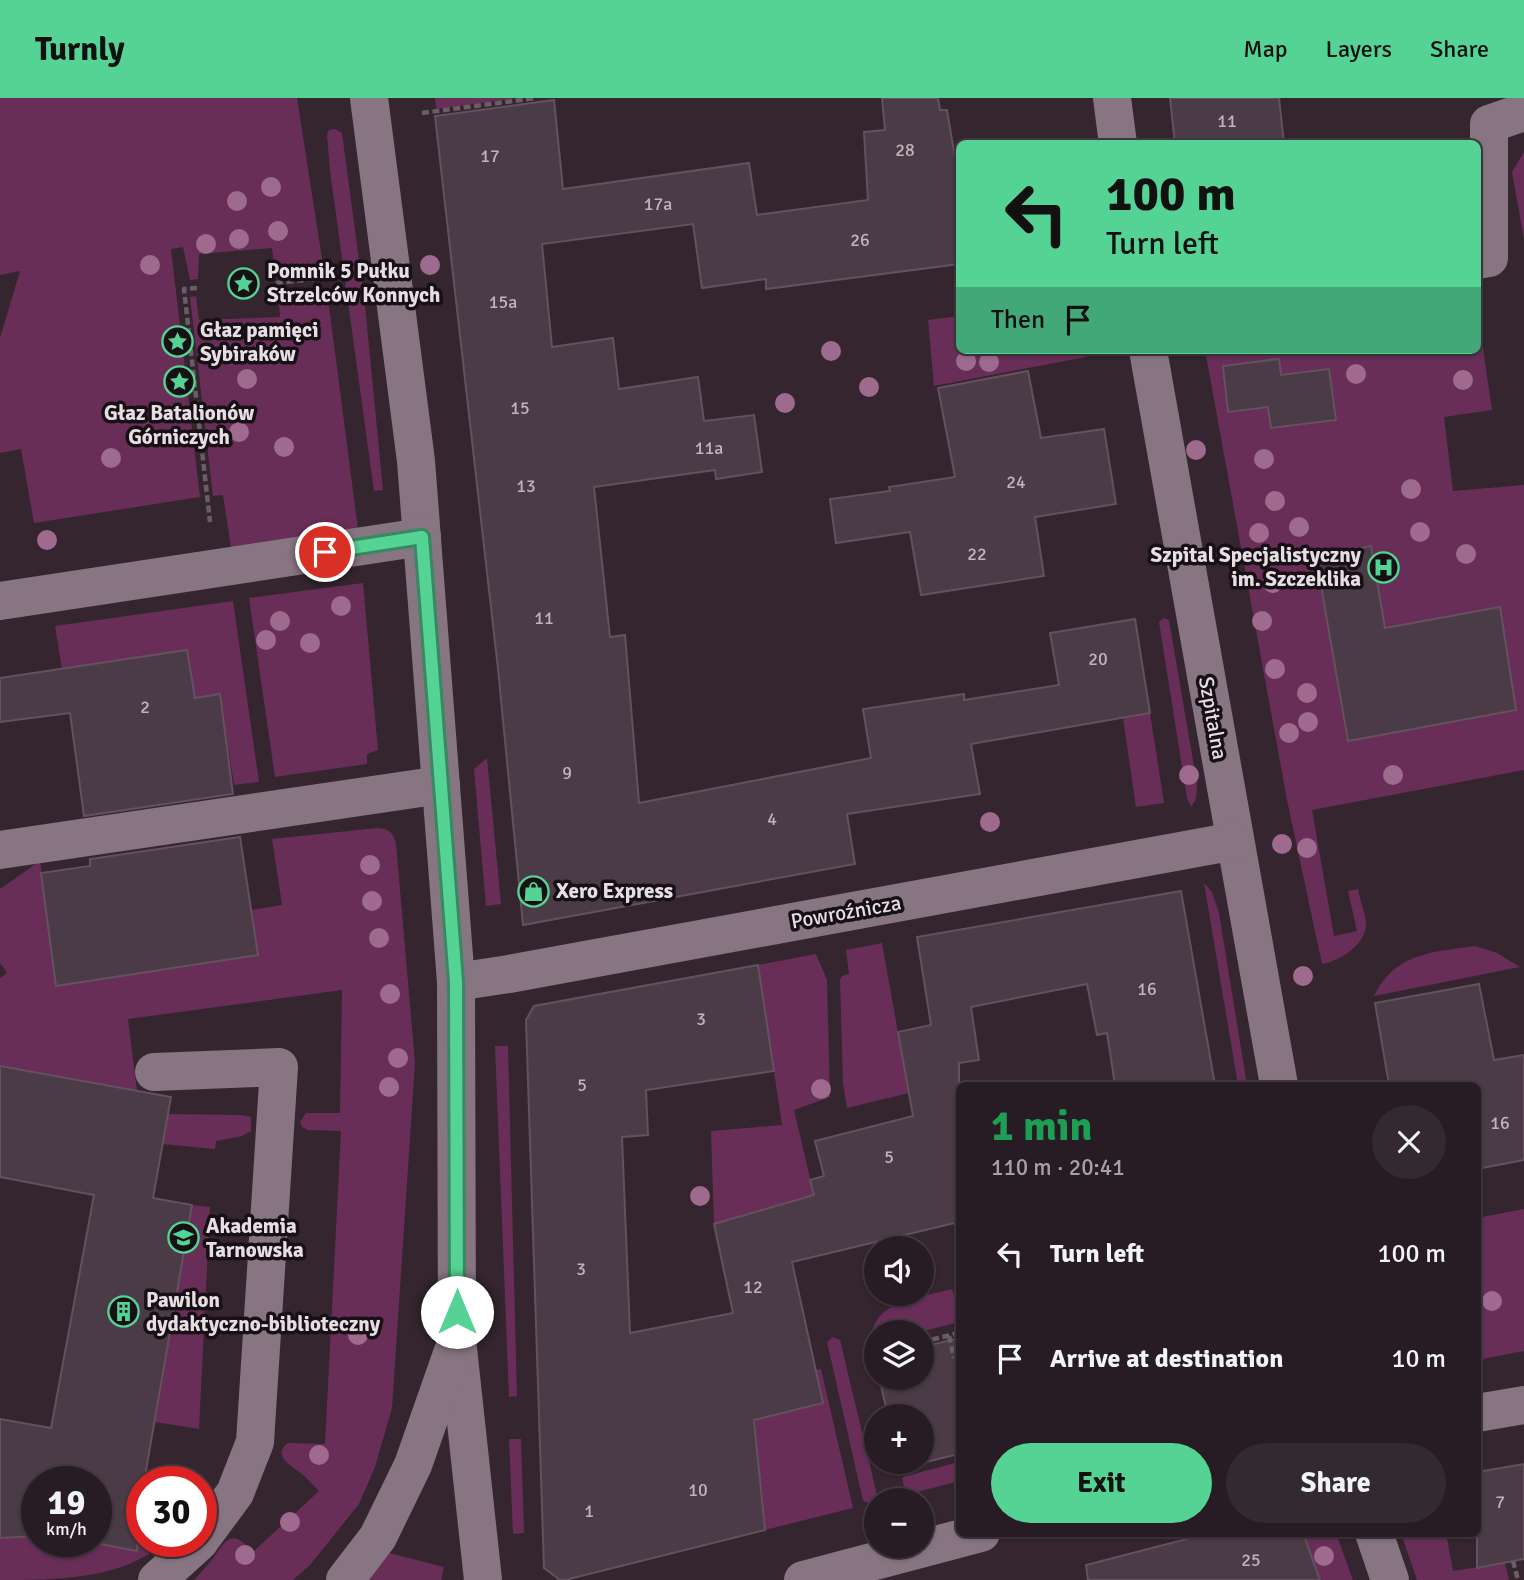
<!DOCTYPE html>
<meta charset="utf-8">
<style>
:root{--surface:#271c23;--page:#332930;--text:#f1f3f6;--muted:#a4a1a6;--line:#433a41;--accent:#54d395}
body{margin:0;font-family:Signika,sans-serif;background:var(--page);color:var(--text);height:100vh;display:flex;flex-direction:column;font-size:26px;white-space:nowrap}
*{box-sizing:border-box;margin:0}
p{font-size:23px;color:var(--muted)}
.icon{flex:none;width:38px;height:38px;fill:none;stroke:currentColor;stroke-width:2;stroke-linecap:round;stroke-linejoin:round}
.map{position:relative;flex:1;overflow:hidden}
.details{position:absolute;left:956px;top:984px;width:525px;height:455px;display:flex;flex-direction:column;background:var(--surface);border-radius:10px;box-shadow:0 2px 5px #0004,0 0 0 2px var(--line)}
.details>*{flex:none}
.top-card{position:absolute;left:956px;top:42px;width:525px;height:214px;border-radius:10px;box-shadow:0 2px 5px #0004,0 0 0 2px var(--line);background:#54d395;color:#111;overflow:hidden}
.tools{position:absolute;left:864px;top:1138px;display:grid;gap:14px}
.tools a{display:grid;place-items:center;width:70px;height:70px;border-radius:50%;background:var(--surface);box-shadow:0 2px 5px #0004,0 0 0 2px var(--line);font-size:35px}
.speed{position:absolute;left:21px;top:1368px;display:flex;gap:14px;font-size:35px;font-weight:700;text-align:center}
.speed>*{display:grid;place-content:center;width:91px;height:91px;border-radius:50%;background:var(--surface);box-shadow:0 2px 5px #0004,0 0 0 2px var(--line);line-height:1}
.speed small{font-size:18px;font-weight:400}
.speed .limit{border:10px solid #d22;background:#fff;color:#111}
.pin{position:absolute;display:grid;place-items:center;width:60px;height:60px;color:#fff;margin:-30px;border:4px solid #fff;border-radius:50%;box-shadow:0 2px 7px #0007}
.me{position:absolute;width:77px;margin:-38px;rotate:0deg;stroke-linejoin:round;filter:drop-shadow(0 0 5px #0008)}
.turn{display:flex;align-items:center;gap:24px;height:147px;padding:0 35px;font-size:32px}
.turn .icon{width:91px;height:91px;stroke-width:2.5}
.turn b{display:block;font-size:49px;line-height:60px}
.then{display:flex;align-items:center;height:66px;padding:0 35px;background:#0003;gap:14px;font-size:26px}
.round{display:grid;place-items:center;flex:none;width:74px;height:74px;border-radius:37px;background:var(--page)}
.overview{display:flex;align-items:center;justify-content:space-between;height:119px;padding:0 35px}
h1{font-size:42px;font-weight:700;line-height:52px;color:#1e9e55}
.cta{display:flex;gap:14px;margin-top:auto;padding:14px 35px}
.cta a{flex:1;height:80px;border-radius:42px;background:var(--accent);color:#111;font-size:28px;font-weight:700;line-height:80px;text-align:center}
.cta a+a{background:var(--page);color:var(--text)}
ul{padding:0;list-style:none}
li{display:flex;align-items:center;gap:21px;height:105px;padding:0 35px}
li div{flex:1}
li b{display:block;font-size:26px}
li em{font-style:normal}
header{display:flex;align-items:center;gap:42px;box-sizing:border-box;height:98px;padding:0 35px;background:var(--accent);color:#111}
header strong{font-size:33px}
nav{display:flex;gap:38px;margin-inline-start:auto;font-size:24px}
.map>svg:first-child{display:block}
</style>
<header>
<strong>Turnly</strong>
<nav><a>Map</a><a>Layers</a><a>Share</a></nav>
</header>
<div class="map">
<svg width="1524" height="1482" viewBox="0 0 1524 1482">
<rect width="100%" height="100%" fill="#34252f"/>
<!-- green -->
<g fill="#682e58" fill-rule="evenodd">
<path d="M 0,0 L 297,0 L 323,167 L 275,173 L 272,150 L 199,156 L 198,181 L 190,182 L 183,149 L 171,151 L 200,399 L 34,425 L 21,351 L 0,355 L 0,240 L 20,173 L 0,177 Z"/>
<path d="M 435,0 L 517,0 L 436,11 Z"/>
<path d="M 335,31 L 342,35 L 365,207 L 383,392 L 374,393 L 330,73 L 327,36 L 329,32 Z"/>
<path d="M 1524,54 L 1524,141 L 1512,74 Z"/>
<path d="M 327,193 L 358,431 L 231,450 L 223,397 L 213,398 L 190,199 L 196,198 L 199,222 L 280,219 L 278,195 Z"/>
<path d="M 1477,209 L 1492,312 L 1444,319 L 1453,393 L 1524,387 L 1524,672 L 1312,712 L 1334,838 L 1357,833 L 1348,793 L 1358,791 C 1360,802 1365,814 1366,825 C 1367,846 1340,863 1322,866 L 1287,702 L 1205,252 L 1477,252 ZM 1278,261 L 1281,277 L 1329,271 L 1336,322 L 1271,330 L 1268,309 L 1229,314 L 1223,268 ZM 1500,509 L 1516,612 L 1347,642 L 1330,540 Z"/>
<path d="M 959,218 L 959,252 L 1086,252 L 1086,259 L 934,288 L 928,222 Z"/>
<path d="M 363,485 L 378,652 L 367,656 L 367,666 L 275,679 L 249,500 Z"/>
<path d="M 233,503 L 259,684 L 234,687 L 220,597 L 195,600 L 187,553 L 62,571 L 55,528 Z"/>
<path d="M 1164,520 L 1169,522 L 1197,686 L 1196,701 L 1191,709 L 1187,700 L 1159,524 Z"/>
<path d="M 1150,615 L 1164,705 L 1136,709 L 1123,620 Z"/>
<path d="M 487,660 L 501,806 L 486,808 L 474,671 Z"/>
<path d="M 377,730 C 389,731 392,733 396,745 L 415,965 L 392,1310 L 375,1369 L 359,1406 L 310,1467 L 293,1482 L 194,1482 C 202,1473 210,1465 216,1456 C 230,1435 236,1436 253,1454 L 319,1393 C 313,1387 308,1381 302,1376 C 292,1368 271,1358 288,1345 L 325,1346 L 341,1033 L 308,1032 L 302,1029 L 300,1024 L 306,1015 L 340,1015 L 342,892 L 128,921 L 137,993 L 0,968 L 0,880 L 7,875 L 0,865 L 0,791 L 40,763 L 57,888 L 258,857 L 251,812 L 282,807 L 272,741 Z"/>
<path d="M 1204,785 L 1212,794 L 1219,815 L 1247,987 L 1238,987 Z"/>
<path d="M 882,845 L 909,995 L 847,1010 L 843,986 L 840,882 L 842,878 L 849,876 L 846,852 Z"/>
<path d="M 1475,848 L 1497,855 L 1520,869 L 1374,898 C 1394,855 1433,854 1475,848 Z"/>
<path d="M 816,856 L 827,882 L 830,999 L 794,1012 L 814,1097 L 714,1126 L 711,1033 L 782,1027 L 758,867 Z"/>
<path d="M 495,948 L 508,948 L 517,1298 L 509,1299 Z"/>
<path d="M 168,1016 L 241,1017 L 251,1019 L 251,1033 L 242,1038 L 216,1043 L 215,1051 L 162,1046 Z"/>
<path d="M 192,1107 L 210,1109 L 199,1331 L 155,1324 Z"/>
<path d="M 1524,1111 L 1524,1253 L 1477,1262 L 1477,1120 Z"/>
<path d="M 952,1191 L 959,1214 L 959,1224 L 919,1234 L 877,1234 L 877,1244 L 871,1246 C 870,1202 919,1200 952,1191 Z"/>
<path d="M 833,1239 L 840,1242 L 877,1397 L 875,1403 L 872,1406 L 863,1403 L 862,1398 L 827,1244 Z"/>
<path d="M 821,1271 L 853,1410 L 765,1432 L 755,1322 L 798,1276 Z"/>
<path d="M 509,1341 L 521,1341 L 524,1435 L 513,1436 Z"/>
<path d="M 959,1364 L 959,1383 L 906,1397 L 902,1379 Z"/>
<path d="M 142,1408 L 142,1444 L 166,1444 C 121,1482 57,1482 0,1482 L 0,1440 L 37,1438 L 37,1444 L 90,1444 L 137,1453 Z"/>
<path d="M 1303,1435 L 1336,1435 L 1353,1482 L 1320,1482 Z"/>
<path d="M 1401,1435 L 1446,1435 L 1453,1473 L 1505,1465 L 1509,1482 L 1417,1482 Z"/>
<path d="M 389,1455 L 444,1469 L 441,1482 L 368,1482 Z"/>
</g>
<!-- building -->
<g fill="#4b3b46" stroke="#63525d" stroke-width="2">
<path d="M 882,0 L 938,0 L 940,12 L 947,12 L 959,83 L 959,166 L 766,191 L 766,181 L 702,190 L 693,126 L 542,146 L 552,249 L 613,240 L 619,291 L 698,279 L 704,323 L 754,317 L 762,374 L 716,381 L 715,372 L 594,389 L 610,539 L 625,537 L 639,705 L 871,660 L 863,611 L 964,596 L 964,602 L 1059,587 L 1050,535 L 1135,521 L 1150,615 L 971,646 L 980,696 L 847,716 L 855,766 L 523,827 L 498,571 L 435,18 L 554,2 L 563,91 L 749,65 L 757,117 L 868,102 L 864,34 L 885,32 Z"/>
<path d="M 1170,0 L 1279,0 L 1284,46 L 1175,46 Z"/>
<path d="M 1279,261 L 1281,277 L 1329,271 L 1336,322 L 1271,330 L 1268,309 L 1228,314 L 1223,268 Z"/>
<path d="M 1028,273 L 1041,340 L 1104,331 L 1116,406 L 1035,419 L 1044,478 L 921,497 L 910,434 L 836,445 L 830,401 L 890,393 L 889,389 L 955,379 L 938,290 Z"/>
<path d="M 1371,448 L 1385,530 L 1500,509 L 1516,612 L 1348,643 L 1316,459 Z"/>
<path d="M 187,552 L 195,600 L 220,596 L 233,696 L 84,718 L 70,615 L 0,624 L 0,580 Z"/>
<path d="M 240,739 L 258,857 L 56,888 L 41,775 L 90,768 L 90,761 Z"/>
<path d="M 1181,793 L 1215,987 L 1115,987 L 1107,935 L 1097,937 L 1087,886 L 971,909 L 979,962 L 959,965 L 959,1124 L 792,1164 L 823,1305 L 754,1322 L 765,1432 L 565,1482 L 560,1482 L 544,1470 L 526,922 L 534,908 L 758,867 L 774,973 L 646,992 L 648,1037 L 622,1039 L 630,1235 L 733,1215 L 714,1126 L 814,1097 L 810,1082 L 824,1078 L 815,1043 L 913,1018 L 898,934 L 931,927 L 917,839 Z"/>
<path d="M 1479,886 L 1494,962 L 1524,957 L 1524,1062 L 1477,1071 L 1477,987 L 1389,987 L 1375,905 Z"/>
<path d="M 0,968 L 171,999 L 153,1100 L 192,1107 L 144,1384 L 142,1384 L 137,1453 L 90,1444 L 96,1444 L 96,1384 L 37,1384 L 37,1438 L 0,1440 L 0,1321 L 51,1330 L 94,1097 L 0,1079 Z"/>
<path d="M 959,1240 L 959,1356 L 901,1370 L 899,1363 L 922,1363 L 922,1318 L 888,1318 L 879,1279 L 922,1279 L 922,1249 Z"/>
<path d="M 1524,1366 L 1524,1461 L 1477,1470 L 1477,1374 Z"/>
<path d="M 1210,1435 L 1303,1435 L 1320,1482 L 1088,1482 L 1086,1467 Z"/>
</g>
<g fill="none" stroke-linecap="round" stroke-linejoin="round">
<!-- path -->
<g stroke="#6a5d66" stroke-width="4.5" stroke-dasharray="7 3.5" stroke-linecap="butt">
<path d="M 422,15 L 536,0"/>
<path d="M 276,185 L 335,179"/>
<path d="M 197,190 L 184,191 L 210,424"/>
<path d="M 949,1238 L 954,1260"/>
<path d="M 922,1244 L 959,1235"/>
<path d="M 870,1258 L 877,1256"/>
<path d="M 1513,1463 L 1518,1482"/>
</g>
<!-- minor -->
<g stroke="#877581" stroke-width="38">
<path d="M 369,0 L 416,363 L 456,884 L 457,1241 L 483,1482"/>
<path d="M 1112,0 L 1118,46"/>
<path d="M 1477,162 L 1489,160 L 1489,26 L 1524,14"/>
<path d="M 1148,252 L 1279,987"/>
<path d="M 0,503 L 422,439"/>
<path d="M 0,752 L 441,687"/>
<path d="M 456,884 L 509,876 L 1235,743"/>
<path d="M 154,974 L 279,969 L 255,1344 L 235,1395 L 201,1441"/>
<path d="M 1477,1315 L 1524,1307"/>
<path d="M 1374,1435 L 1390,1482"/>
<path d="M 157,1482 L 199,1444"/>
<path d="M 345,1482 L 378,1439 L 413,1367 L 453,1253"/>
<path d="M 803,1482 L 981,1435"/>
</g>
</g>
<!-- trees -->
<g fill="#9e6a8e">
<circle cx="271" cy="89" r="10"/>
<circle cx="237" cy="103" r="10"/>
<circle cx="278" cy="133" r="10"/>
<circle cx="239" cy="141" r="10"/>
<circle cx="206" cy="146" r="10"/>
<circle cx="150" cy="167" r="10"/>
<circle cx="430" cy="167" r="10"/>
<circle cx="831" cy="253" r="10"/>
<circle cx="966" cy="263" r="10"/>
<circle cx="989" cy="264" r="10"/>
<circle cx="1356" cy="276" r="10"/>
<circle cx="247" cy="281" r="10"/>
<circle cx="1463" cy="282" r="10"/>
<circle cx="869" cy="289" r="10"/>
<circle cx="785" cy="305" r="10"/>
<circle cx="239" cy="334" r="10"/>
<circle cx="284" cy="349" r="10"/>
<circle cx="1196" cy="352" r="10"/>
<circle cx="111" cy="360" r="10"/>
<circle cx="1264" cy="361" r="10"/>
<circle cx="1411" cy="391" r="10"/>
<circle cx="1275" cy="403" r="10"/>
<circle cx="1299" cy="429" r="10"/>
<circle cx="1420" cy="434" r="10"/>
<circle cx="1259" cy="435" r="10"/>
<circle cx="47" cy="442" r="10"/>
<circle cx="1466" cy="456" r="10"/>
<circle cx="1273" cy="485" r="10"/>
<circle cx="341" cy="508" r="10"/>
<circle cx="280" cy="523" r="10"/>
<circle cx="1262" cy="523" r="10"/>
<circle cx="266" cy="542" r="10"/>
<circle cx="310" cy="545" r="10"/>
<circle cx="1275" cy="571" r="10"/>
<circle cx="1307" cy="595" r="10"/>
<circle cx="1308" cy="624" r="10"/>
<circle cx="1289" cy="635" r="10"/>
<circle cx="1189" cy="677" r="10"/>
<circle cx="1393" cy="677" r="10"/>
<circle cx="990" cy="724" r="10"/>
<circle cx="1282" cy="746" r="10"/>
<circle cx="1307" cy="750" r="10"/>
<circle cx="370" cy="767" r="10"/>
<circle cx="372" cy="803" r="10"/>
<circle cx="379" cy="840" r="10"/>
<circle cx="1303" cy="878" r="10"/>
<circle cx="390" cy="896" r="10"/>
<circle cx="398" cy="960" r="10"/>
<circle cx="389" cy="989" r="10"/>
<circle cx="821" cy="991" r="10"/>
<circle cx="700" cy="1098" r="10"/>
<circle cx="1492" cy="1203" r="10"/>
<circle cx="358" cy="1237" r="10"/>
<circle cx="319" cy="1357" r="10"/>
<circle cx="290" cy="1424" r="10"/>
<circle cx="245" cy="1457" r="10"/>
<circle cx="1324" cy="1458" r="10"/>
</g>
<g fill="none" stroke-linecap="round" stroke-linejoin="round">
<defs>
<path id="route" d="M 325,454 L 422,439 L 456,884 L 457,1214"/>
</defs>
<!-- route casing -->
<use href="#route" stroke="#378961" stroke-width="18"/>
<!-- route -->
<use href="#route" stroke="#54d395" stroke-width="12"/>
</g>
<!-- icons -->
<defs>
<symbol id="sight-ring" viewBox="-11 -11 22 22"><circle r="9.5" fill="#171115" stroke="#54d395" stroke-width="1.5"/><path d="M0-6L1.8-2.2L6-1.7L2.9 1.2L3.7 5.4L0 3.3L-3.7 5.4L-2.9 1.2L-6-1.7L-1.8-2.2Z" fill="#54d395"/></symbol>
<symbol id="hospital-ring" viewBox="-11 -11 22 22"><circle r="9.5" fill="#171115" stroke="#54d395" stroke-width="1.5"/><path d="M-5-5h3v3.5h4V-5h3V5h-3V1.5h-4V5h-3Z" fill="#54d395"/></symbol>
<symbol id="shop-ring" viewBox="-11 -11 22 22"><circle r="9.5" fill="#171115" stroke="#54d395" stroke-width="1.5"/><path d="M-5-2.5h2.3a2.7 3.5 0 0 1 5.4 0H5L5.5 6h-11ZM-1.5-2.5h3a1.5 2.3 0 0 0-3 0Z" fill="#54d395"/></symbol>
<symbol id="university-ring" viewBox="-11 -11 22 22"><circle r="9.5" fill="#171115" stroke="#54d395" stroke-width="1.5"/><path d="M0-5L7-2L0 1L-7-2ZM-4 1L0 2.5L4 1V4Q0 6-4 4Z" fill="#54d395"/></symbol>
<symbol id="building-ring" viewBox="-11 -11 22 22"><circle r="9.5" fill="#171115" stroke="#54d395" stroke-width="1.5"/><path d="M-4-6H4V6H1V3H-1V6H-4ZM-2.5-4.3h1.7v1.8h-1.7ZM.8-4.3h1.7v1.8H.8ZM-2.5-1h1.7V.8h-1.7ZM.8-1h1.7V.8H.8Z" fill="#54d395"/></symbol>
</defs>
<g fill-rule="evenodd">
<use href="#sight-ring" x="226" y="168" width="35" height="35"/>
<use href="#sight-ring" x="160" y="226" width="35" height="35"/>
<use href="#sight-ring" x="162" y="266" width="35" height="35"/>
<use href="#hospital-ring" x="1366" y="452" width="35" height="35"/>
<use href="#shop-ring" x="516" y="776" width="35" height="35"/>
<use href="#university-ring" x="166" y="1122" width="35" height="35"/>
<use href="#building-ring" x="106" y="1196" width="35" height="35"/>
</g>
<g text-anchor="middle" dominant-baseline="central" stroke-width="7" stroke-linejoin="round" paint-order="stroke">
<!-- number labels -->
<g font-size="18" fill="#c0b4bc">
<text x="1227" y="23">11</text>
<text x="905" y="52">28</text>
<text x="490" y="58">17</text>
<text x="658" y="106">17a</text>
<text x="860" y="142">26</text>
<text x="503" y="204">15a</text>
<text x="520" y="310">15</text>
<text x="709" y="350">11a</text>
<text x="1016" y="384">24</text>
<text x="526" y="388">13</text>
<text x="977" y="456">22</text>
<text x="544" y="520">11</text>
<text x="1098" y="561">20</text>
<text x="145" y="609">2</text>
<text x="567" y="675">9</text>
<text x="772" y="721">4</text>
<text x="1147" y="891">16</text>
<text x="701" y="921">3</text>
<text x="582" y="987">5</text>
<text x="1500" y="1025">16</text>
<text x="889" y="1059">5</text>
<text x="581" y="1171">3</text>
<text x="753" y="1189">12</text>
<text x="698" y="1392">10</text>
<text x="1500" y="1404">7</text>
<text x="589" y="1413">1</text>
<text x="1251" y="1462">25</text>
</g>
<!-- poi labels -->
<g font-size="21" font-weight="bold" fill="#e7dde4" stroke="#171115" text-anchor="start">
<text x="267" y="173">Pomnik 5 Pułku<tspan x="267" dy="24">Strzelców Konnych</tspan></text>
<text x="200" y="232">Głaz pamięci<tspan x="200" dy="24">Sybiraków</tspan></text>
<text x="179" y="315" text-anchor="middle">Głaz Batalionów<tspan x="179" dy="24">Górniczych</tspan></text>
<text x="1361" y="457" text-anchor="end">Szpital Specjalistyczny<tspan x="1361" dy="24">im. Szczeklika</tspan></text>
<text x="556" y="793">Xero Express</text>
<text x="206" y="1128">Akademia<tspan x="206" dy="24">Tarnowska</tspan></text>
<text x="146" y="1202">Pawilon<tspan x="146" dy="24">dydaktyczno-biblioteczny</tspan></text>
</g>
<!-- street labels -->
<g font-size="21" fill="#e7dde4" stroke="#171115">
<text transform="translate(1213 620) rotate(80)">Szpitalna</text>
<text transform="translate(846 814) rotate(-10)">Powroźnicza</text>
</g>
</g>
</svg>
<div class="tools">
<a><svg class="icon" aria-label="sound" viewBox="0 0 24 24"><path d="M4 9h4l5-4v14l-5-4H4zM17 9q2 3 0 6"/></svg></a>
<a><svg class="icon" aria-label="layers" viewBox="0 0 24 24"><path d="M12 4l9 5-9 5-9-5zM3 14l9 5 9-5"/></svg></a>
<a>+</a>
<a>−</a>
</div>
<div class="speed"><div>19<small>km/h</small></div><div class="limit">30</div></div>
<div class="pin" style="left:325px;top:454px;background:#d93025"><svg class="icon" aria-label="arrive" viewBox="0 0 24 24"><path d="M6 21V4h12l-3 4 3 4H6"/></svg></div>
<svg class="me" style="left:457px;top:1214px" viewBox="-20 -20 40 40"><circle r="19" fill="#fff"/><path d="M0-13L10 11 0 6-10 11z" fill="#54d395"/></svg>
<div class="top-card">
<div class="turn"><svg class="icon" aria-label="left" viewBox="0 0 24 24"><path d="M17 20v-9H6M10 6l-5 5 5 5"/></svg><div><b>100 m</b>Turn left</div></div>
<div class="then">Then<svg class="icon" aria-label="arrive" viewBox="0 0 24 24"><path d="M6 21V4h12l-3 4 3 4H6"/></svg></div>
</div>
<section class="details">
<div class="overview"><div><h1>1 min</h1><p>110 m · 20:41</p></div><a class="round"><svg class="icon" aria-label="close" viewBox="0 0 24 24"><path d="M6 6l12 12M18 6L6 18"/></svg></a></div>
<ul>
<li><svg class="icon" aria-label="left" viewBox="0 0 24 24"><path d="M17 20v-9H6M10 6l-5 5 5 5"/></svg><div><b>Turn left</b></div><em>100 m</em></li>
<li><svg class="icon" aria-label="arrive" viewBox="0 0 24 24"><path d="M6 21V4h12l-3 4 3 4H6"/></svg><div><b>Arrive at destination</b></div><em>10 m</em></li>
</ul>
<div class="cta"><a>Exit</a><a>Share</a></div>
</section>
</div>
